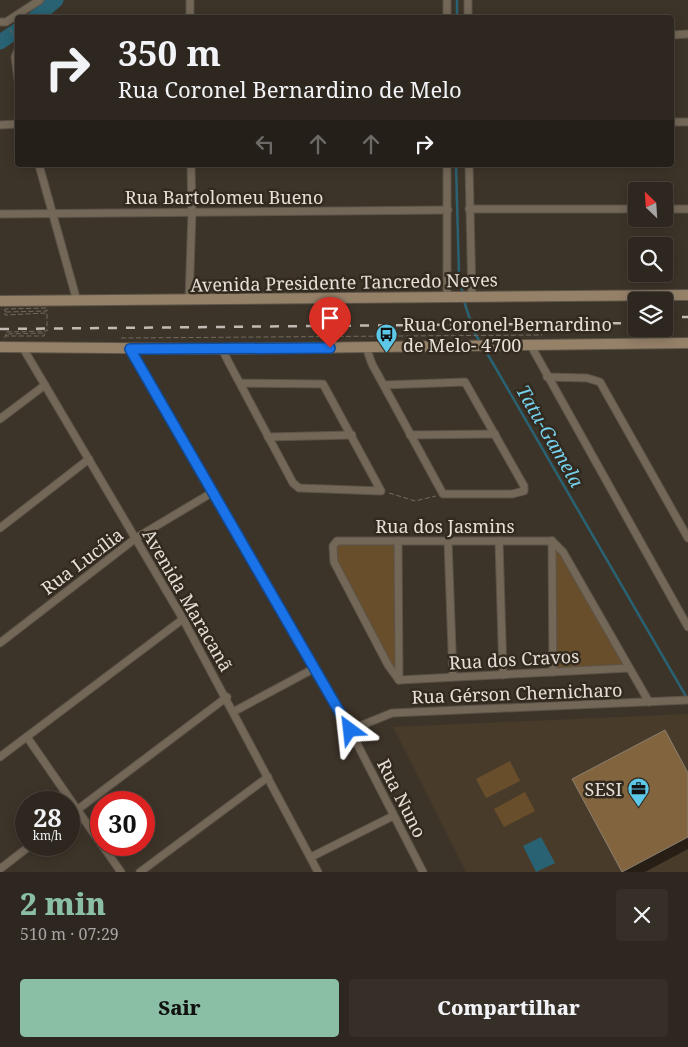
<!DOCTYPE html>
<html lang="pt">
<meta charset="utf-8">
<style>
:root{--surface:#2e271f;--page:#362f28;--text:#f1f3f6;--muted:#a7a5a4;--line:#49443d;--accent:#8abfa5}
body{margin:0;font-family:"Noto Serif",serif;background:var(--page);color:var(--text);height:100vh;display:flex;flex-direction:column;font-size:19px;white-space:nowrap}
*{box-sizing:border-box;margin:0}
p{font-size:16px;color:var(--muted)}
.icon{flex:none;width:28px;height:28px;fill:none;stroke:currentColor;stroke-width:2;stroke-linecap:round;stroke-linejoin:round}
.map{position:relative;height:872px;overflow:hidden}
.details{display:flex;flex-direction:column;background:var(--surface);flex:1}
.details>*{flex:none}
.hud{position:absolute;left:15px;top:15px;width:659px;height:152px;border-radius:5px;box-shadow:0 2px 12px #0003,0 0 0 1px var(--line);background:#2e271f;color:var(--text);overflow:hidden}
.needle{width:32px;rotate:335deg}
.controls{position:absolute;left:628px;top:182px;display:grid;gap:10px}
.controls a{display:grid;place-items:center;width:45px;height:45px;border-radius:5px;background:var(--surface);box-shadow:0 2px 12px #0003,0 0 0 1px var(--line);font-size:25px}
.speed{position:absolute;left:15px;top:791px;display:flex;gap:10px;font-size:25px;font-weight:700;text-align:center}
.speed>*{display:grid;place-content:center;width:65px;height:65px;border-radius:50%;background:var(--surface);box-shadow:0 2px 12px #0003,0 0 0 1px var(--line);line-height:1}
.speed small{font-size:12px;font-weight:400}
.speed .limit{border:8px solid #d22;background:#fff;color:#111}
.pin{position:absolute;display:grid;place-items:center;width:42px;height:42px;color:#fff;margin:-51px -21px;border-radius:50% 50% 50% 0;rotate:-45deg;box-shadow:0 0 5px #0007}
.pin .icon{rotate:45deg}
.me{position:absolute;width:55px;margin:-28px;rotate:330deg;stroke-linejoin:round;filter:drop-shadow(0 0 4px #0008)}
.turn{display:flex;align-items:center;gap:18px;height:105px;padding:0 20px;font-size:22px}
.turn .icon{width:65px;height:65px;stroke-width:2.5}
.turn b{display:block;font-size:35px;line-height:42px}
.lanes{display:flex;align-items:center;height:48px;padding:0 20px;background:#0003;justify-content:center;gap:25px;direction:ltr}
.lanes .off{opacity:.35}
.round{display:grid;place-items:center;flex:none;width:52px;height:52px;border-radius:5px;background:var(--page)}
.headline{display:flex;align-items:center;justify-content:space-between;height:85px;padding:0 20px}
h1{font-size:30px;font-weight:800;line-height:38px;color:var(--accent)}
.primary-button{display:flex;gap:10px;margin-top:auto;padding:10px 20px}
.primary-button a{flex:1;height:58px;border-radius:5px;background:var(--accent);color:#111;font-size:20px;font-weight:800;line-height:58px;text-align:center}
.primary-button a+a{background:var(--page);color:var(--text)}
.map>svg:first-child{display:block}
</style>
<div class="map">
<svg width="688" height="872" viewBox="0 0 688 872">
<rect width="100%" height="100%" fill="#3d3429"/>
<!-- built -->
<path fill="#493b2a" d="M 688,714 L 688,872 L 466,872 L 393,727 Z"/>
<!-- green -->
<g fill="#694e2b">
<path d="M 337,541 L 397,542 L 396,677 L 337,562 L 335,548 Z"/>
<path d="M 553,544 L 556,546 L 627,667 L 556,669 Z"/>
<path d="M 510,761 L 520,781 L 486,798 L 476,779 Z"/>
<path d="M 525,792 L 535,811 L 504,827 L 494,809 Z"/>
</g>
<!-- water -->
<path fill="#296373" d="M 541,837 L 555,863 L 536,872 L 523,846 Z"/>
<!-- shadow -->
<path fill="#0007" d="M 688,775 L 688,849 L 645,872 L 623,872 L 573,780 Z"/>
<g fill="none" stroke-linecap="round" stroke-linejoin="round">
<!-- stream -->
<g stroke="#296373" stroke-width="2.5">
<path d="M 457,18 L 457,0"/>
<path d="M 456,165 L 459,275 L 463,295"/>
<path d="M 464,301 L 474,332 L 480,342"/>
<path d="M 484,348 L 687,698"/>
</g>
<!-- river -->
<g stroke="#296373" stroke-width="15">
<path d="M 35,18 L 56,0"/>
<path d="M 0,42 L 18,30"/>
</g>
</g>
<!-- building -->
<path fill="#82653f" stroke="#8a7f72" d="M 665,730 L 688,773 L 688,837 L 622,872 L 572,779 Z"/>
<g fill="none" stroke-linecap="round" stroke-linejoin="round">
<defs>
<g id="street">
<path d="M 190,0 L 190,18"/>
<path d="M 447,18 L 447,0"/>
<path d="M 468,18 L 468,0"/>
<path d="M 0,22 L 6,22 L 40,0"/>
<path d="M 671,35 L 688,34"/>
<path d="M 18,50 L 15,57 L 18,80"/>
<path d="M 671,122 L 688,122"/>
<path d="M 0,125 L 18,124"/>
<path d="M 39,165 L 77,301"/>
<path d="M 469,165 L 472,297"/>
<path d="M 469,209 L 636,209"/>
<path d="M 664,209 L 688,209"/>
<path d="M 0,214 L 448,210"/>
<path d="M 447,297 L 447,165"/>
<path d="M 189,300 L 192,213 L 191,165"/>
<path d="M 530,344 L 688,627"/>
<path d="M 366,347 L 372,364 L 443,494 L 512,494 L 524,491 L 524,486 L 465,382 L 384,385"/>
<path d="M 23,348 L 183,619 L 318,872"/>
<path d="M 130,349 L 350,730 L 423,872"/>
<path d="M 222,349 L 229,363 L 293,483 L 299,488 L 381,491 L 323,384 L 240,383"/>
<path d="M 547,377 L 587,378 L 600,382 L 688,538"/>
<path d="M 0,419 L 45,385"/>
<path d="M 410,435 L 495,434"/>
<path d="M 268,437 L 352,435"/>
<path d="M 0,528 L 89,459"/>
<path d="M 398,541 L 399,680"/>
<path d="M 448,541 L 453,677"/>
<path d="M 499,541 L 503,675"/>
<path d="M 552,541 L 563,552 L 649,702"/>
<path d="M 552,541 L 553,672"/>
<path d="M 0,643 L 136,538 L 213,492"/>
<path d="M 399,680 L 388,665 L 334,562 L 333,546 L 337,541 L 552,541"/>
<path d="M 399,680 L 629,668"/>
<path d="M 233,712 L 315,668"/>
<path d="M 350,730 L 392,713 L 688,700"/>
<path d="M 27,737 L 101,844"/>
<path d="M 0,757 L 183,619"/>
<path d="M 69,816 L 227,697"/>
<path d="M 102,845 L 121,872"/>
<path d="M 311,857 L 393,816"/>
<path d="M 0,869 L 31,845"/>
<path d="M 140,872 L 268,777"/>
</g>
<g id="secondary">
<path d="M 0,301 L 688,295"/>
<path d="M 0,347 L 222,349 L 688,343"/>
</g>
</defs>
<!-- street casing -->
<use href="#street" stroke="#5b5348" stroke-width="9"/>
<!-- secondary casing -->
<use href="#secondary" stroke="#5b5348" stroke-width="12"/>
<!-- path -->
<g stroke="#726a60" stroke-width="1" stroke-dasharray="5 2.5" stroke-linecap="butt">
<path d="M 10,29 L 18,43"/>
<path d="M 4,310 L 6,312"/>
<path d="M 4,338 L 7,334"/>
<path d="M 121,338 L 542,335"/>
<path d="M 389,493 L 415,501 L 436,496"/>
</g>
<!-- street -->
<use href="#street" stroke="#736757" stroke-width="7"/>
<!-- secondary -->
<use href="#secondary" stroke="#958168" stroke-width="10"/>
<!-- rail -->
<g stroke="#c1bbb3" stroke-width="2.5" stroke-dasharray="9 9" stroke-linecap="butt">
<path d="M 664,317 L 688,317"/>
<path d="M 0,329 L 636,323"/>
</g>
<!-- path-bridge -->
<path stroke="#726a60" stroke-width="1" stroke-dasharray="5 2.5" stroke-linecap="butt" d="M 6,312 L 47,311 L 47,308 L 5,309 L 5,315 L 47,313 L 47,331 L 6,332 L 6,336 L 44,336 L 45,333 L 7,334"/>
</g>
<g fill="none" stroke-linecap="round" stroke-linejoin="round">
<defs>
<path id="route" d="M 330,348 L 130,349 L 350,730"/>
</defs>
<!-- route casing -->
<use href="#route" stroke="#114b97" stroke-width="12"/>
<!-- route -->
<use href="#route" stroke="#1a73e8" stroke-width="9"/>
</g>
<!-- icons -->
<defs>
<symbol id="bus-pin" viewBox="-11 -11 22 30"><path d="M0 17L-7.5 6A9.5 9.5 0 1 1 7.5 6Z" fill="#5cc7e7" stroke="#332a1f"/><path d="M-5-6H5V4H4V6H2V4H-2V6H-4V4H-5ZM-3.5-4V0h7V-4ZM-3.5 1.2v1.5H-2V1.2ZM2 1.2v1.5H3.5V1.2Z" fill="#111"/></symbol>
<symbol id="office-pin" viewBox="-11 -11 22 30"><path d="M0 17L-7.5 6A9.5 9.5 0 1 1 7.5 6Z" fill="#5cc7e7" stroke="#332a1f"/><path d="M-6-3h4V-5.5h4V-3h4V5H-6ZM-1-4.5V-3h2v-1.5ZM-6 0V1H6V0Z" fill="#111"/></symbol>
</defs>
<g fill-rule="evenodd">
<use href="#bus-pin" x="374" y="322" width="25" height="34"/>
<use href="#office-pin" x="626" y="776" width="25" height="34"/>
</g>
<g text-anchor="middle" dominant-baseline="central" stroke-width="5" stroke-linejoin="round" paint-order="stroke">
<!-- street labels -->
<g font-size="18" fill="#e5dfd8" stroke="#332a1f">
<text x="224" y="197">Rua Bartolomeu Bueno</text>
<text transform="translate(344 282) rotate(-1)">Avenida Presidente Tancredo Neves</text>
<text x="445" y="526">Rua dos Jasmins</text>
<text transform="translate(82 561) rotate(-37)">Rua Lucília</text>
<text transform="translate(188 600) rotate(60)">Avenida Maracanã</text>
<text transform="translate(514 659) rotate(-3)">Rua dos Cravos</text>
<text transform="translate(517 693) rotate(-2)">Rua Gérson Chernicharo</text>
<text transform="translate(402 798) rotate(63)">Rua Nuno</text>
</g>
<!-- poi labels -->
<g font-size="18" fill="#e5dfd8" stroke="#332a1f" text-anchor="start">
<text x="403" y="324">Rua Coronel Bernardino<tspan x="403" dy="21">de Melo- 4700</tspan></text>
<text x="622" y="789" text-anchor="end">SESI</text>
</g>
<!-- water labels -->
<g font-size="19" font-style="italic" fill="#74cfeb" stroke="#332a1f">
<text transform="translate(550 436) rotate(60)">Tatu-Gamela</text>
</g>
</g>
</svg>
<div class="controls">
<a><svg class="needle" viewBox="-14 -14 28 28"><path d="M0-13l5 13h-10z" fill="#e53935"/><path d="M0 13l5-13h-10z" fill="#a7a5a4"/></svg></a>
<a><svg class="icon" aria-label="search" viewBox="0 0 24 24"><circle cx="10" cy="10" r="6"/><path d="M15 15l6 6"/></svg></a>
<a><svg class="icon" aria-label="layers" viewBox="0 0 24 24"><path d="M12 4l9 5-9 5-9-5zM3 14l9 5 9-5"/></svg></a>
</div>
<div class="speed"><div>28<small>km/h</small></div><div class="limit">30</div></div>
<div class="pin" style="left:330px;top:348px;background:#d93025"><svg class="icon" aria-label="arrive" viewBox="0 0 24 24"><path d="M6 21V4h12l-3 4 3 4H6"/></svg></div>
<svg class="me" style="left:350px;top:730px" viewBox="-20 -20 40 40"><path d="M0-17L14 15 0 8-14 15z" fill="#1a73e8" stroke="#fff" stroke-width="4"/></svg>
<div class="hud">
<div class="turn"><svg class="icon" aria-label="right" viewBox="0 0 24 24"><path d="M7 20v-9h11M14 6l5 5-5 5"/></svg><div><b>350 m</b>Rua Coronel Bernardino de Melo</div></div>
<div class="lanes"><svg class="icon off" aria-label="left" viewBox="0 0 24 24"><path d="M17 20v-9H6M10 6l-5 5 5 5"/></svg><svg class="icon off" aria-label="ahead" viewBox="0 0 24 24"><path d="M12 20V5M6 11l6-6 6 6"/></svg><svg class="icon off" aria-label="ahead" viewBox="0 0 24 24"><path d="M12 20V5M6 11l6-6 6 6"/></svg><svg class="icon" aria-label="right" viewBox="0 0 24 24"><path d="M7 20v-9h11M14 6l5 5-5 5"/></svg></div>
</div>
</div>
<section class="details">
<div class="headline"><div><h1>2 min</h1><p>510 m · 07:29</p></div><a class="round"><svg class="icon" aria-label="close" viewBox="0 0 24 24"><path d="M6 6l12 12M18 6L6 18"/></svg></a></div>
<div class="primary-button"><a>Sair</a><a>Compartilhar</a></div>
</section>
